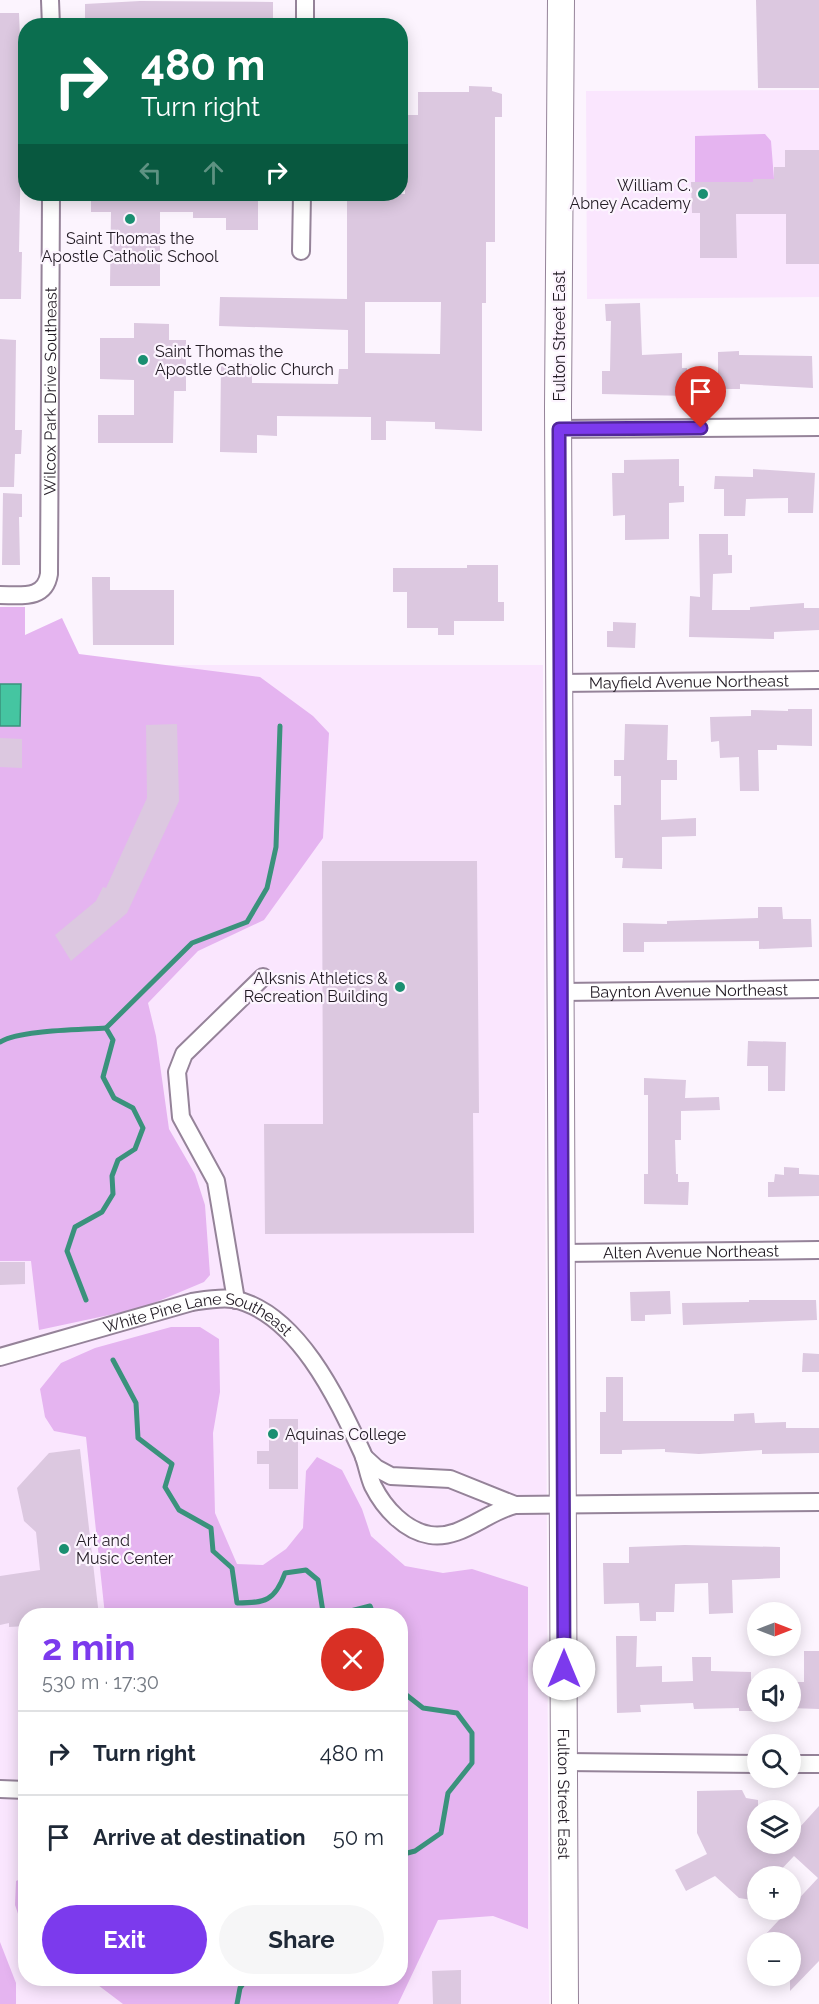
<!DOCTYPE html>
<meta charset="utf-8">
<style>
:root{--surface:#fff;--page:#f6f6f7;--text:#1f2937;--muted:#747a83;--line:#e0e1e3;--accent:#7c3aed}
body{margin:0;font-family:Raleway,sans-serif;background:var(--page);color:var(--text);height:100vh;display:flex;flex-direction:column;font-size:22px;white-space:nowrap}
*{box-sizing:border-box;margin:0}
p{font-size:20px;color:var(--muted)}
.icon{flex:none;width:33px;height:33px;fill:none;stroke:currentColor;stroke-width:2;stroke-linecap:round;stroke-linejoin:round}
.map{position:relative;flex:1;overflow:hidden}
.details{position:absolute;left:18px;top:1608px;width:390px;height:378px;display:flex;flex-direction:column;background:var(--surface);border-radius:24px;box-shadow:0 3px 15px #0003}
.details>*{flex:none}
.top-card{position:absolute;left:18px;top:18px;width:390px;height:183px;border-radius:24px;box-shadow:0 3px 15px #0003;background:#0b6e4f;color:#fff;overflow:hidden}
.needle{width:39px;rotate:90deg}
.fabs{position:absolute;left:747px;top:1602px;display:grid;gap:12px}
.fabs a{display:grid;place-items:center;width:54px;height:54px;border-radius:50%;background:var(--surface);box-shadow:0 3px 15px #0003;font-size:30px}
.pin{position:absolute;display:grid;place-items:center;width:51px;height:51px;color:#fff;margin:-62px -26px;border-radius:50% 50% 50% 0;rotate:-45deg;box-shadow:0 0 6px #0007}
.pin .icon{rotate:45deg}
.me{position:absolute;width:66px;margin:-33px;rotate:0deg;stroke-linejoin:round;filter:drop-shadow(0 0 4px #0008)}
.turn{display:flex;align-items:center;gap:21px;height:126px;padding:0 24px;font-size:27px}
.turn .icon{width:78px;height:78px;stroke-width:2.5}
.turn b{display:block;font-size:42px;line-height:51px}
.lanes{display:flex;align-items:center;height:57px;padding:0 24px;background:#0003;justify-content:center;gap:30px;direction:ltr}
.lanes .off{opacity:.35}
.round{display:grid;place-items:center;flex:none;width:63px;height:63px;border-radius:32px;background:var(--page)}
.overview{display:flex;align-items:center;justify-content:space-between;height:102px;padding:0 24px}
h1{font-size:36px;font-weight:700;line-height:45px;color:var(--accent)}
.button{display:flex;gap:12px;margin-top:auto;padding:12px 24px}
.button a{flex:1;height:69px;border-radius:36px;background:var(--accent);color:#fff;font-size:24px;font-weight:700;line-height:69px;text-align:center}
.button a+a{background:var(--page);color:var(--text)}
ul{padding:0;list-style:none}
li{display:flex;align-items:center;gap:18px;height:84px;padding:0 24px;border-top:2px solid var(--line)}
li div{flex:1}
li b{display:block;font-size:22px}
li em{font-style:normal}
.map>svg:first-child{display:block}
</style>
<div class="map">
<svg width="819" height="2004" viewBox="0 0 819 2004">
<rect width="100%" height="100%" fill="#fcf4fe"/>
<!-- built -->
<g fill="#fae6fe" fill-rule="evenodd">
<path d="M 819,90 L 819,297 L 587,299 L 586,91 Z"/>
<path d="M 25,665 L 543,665 L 549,2004 L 0,2004 L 0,1252 ZM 26,1616 L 400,1616 L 400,1978 L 26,1978 Z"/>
</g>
<!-- green -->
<g fill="#e5b4f0">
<path d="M 765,134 L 771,141 L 774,179 L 753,179 L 753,182 L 695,182 L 695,136 Z"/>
<path d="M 0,607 L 25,607 L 25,635 L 62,618 L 79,654 L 260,677 L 313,716 L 329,733 L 323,838 L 264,920 L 198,951 L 148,1003 L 156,1036 L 169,1129 L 195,1174 L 205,1205 L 210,1275 L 204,1282 L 142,1308 L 39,1330 L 31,1261 L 0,1261 Z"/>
<path d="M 171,1327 L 200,1327 L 219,1339 L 220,1392 L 213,1433 L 215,1513 L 237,1564 L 263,1565 L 286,1549 L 303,1528 L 306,1471 L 317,1457 L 342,1470 L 362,1509 L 371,1536 L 405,1566 L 443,1573 L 472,1569 L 528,1587 L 528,1929 L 493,1916 L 438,1920 L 398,2004 L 123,2004 L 90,1979 L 400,1978 L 400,1616 L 105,1615 L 86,1437 L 54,1431 L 45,1417 L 40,1389 L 61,1363 L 95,1348 Z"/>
<path d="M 25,1877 L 25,1934 L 15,1905 L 16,1881 Z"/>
<path d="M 0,1942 L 16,1983 L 16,2004 L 0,2004 Z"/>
</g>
<!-- water -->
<path fill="#45c5a1" stroke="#3a927c" stroke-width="1.5" d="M 0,684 L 21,684 L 20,726 L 0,726 Z"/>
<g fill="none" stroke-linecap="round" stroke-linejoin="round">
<!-- stream -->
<g stroke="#3a927c" stroke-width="5">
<path d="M 0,1042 C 20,1030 80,1030 106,1028"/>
<path d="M 86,1300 L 67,1251 L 75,1227 L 102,1212 L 113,1194 L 112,1176 L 118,1160 L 135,1149 L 143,1128 L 133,1108 L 114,1098 L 103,1077 L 113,1040 L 106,1028 L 192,943 L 247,922 L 267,888 L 276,847 L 280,726"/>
<path d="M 113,1360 L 136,1403 L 138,1438 L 172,1464 L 165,1487 L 179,1510 L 211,1528 L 213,1551 L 232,1568 L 237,1603 C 265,1603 275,1601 285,1573 L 306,1570 L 318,1580 L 323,1612 L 339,1614 L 370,1606 L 374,1616"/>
<path d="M 400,1690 L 423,1708 L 457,1713 L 472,1733 L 472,1763 L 448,1793 L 441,1833 L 415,1851 L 400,1855"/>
<path d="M 237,2004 L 240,1988 L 247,1978"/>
</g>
</g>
<!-- building -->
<g fill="#dcc8e0" fill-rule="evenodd">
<path d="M 756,0 L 819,0 L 819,88 L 758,88 Z"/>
<path d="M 140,1 L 273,2 L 273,26 L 85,26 L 85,4 Z"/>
<path d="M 0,13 L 19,13 L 22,93 L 19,252 L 22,252 L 21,299 L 0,299 Z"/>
<path d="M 469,86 L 492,87 L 492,91 L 502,94 L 502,117 L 495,117 L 495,242 L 486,242 L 486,303 L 482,303 L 482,431 L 435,429 L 435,422 L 386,421 L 386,440 L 371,440 L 371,417 L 277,416 L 277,436 L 257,435 L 257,453 L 220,452 L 221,364 L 252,364 L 252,383 L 338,384 L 339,369 L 348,369 L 348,330 L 219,326 L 220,297 L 347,299 L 347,194 L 405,194 L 405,115 L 418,115 L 418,92 L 469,92 ZM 365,302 L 441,302 L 440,354 L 365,353 Z"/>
<path d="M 785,150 L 819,150 L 819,264 L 786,264 L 786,214 L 736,214 L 737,258 L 700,258 L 700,213 L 692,213 L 691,182 L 753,182 L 753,179 L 774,179 L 774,167 L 785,167 Z"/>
<path d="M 91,194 L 258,194 L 258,230 L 226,230 L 226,218 L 193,218 L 193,212 L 160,212 L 160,286 L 110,286 L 111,212 L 91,212 Z"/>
<path d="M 640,303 L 642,355 L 682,353 L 682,368 L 687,368 L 687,396 L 602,394 L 602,371 L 610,371 L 611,321 L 606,321 L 605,304 Z"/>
<path d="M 134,323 L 169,324 L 169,340 L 186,340 L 186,391 L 174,391 L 173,443 L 98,443 L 98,415 L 134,415 L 134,380 L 100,379 L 100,338 L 134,338 Z"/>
<path d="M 0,339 L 16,340 L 15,430 L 22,430 L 21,454 L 15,454 L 14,487 L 0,487 Z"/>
<path d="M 739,351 L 739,355 L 812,356 L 813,388 L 740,384 L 740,389 L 718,389 L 718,352 Z"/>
<path d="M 679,459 L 679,486 L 684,486 L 684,502 L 669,503 L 669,539 L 625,540 L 625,515 L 613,516 L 612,473 L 624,473 L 624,460 Z"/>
<path d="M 753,469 L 815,473 L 813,513 L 788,513 L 788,498 L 746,499 L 745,516 L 724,516 L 724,489 L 714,489 L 715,476 L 753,477 Z"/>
<path d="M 3,493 L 22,494 L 22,517 L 19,517 L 20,565 L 2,565 Z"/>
<path d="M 699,534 L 728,534 L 728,555 L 732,555 L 732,573 L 713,574 L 712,610 L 750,610 L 750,607 L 804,603 L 804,608 L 819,608 L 819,630 L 774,632 L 774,639 L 689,637 L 690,596 L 700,597 Z"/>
<path d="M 467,565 L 498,565 L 498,602 L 504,602 L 504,621 L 454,621 L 454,635 L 438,635 L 438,628 L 407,628 L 407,592 L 393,592 L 393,568 L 467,568 Z"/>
<path d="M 92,577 L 110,577 L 110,590 L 174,590 L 174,645 L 93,645 Z"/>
<path d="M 613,622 L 636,623 L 635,648 L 607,647 L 607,631 L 613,631 Z"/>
<path d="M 788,709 L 812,709 L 812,746 L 777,745 L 777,750 L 758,750 L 759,791 L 740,791 L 739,757 L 720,758 L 719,741 L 711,742 L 710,717 L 751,716 L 751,710 L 788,711 Z"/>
<path d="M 177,724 L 179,801 L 127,913 L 71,961 L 55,935 L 96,901 L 103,887 L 106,888 L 147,798 L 146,725 Z"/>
<path d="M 625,724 L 668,725 L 667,760 L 677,760 L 677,780 L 661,780 L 661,820 L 696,818 L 696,836 L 662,837 L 662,869 L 622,868 L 623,858 L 615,858 L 614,805 L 621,805 L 621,776 L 614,776 L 614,760 L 624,760 Z"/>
<path d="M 0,738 L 22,739 L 22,768 L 0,767 Z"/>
<path d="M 322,861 L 477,861 L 479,1113 L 473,1113 L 474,1233 L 265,1234 L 264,1124 L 323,1124 Z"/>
<path d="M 758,907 L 782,907 L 783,919 L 811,919 L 812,947 L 759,949 L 759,941 L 644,942 L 644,952 L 623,952 L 623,923 L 667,924 L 667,921 L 758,918 Z"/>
<path d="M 748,1041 L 786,1042 L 785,1091 L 768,1091 L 768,1066 L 747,1066 Z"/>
<path d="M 644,1078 L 686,1080 L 685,1098 L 719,1097 L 720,1110 L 681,1111 L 681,1140 L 675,1140 L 676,1174 L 678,1174 L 678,1182 L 689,1182 L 688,1205 L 644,1204 L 644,1174 L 648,1174 L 648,1095 L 644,1095 Z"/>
<path d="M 784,1167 L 799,1168 L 799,1174 L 819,1175 L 819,1196 L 768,1197 L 768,1182 L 774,1182 L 775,1174 L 784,1175 Z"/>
<path d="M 0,1262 L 25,1262 L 25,1284 L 0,1285 Z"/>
<path d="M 670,1291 L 671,1314 L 645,1315 L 645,1321 L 631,1321 L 630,1292 Z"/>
<path d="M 749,1300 L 816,1300 L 817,1320 L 683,1325 L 682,1303 L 749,1302 Z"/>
<path d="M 803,1353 L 819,1354 L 819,1372 L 802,1372 Z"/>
<path d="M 606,1377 L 623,1377 L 623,1421 L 734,1421 L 734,1414 L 754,1413 L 755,1423 L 786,1422 L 786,1428 L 819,1428 L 819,1453 L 762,1454 L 762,1450 L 699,1454 L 665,1452 L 665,1449 L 622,1450 L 622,1454 L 600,1454 L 600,1412 L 606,1412 Z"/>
<path d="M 269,1419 L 298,1419 L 298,1489 L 269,1489 L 269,1464 L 257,1464 L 257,1451 L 269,1451 Z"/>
<path d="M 80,1449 L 99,1616 L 26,1616 L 26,1626 L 9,1627 L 9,1623 L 0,1625 L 0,1576 L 40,1570 L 36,1532 L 24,1521 L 17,1488 L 49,1453 Z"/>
<path d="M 685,1545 L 780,1547 L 780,1578 L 732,1580 L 733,1613 L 709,1614 L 708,1583 L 675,1584 L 674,1612 L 656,1612 L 656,1621 L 640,1621 L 639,1603 L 604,1604 L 603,1563 L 629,1563 L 629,1547 Z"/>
<path d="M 616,1636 L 637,1636 L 636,1667 L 662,1666 L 662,1682 L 693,1681 L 692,1657 L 711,1657 L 711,1671 L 751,1672 L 751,1680 L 758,1680 L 758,1711 L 739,1711 L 739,1708 L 694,1709 L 693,1703 L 640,1705 L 641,1712 L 617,1713 Z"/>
<path d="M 804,1651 L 819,1651 L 819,1709 L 790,1708 L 790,1682 L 804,1682 Z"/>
<path d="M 742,1790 L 746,1798 L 758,1800 L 758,1844 L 790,1844 L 790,1808 L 800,1827 L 819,1806 L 819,1961 L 790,1991 L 790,1942 L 773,1942 L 765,1935 L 818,1878 L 794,1856 L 775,1876 L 758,1876 L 758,1901 L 739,1898 L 715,1876 L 686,1891 L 675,1870 L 707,1854 L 697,1833 L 697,1791 Z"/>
<path d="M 461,1970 L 461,2004 L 433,2004 L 432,1971 Z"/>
</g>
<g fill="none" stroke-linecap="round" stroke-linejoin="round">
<defs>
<g id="minor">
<path d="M 50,0 L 51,26"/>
<path d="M 305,26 L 305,0"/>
<path d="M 301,251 L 302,194"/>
<path d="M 559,429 L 819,427"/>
<path id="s1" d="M 0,595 C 21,595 45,600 49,574 L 51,194"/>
<path id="s2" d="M 559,683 L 819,680"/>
<path id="s3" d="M 560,992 L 819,989"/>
<path id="s4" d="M 562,1253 L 819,1250"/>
<path d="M 236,1300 L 216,1181 L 181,1117 L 177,1072 L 184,1054 L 263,977"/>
<path id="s5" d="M 0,1357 L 192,1302 C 205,1300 220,1297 233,1299 C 297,1312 337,1398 362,1452 C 367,1463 368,1475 373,1486 C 384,1508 405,1531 430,1535 C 460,1540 486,1512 515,1505"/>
<path d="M 364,1457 L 376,1468 L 391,1476 L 450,1479 L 515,1505 L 819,1502"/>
<path d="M 565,1762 L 758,1764"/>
<path d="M 790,1764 L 819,1764"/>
<path d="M 0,1789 L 26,1790"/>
</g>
<g id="primary">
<path id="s6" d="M 561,0 L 558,407 L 565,2004"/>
</g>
</defs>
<!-- minor casing -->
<use href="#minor" stroke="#958399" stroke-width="20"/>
<!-- primary casing -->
<use href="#primary" stroke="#958399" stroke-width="28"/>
<!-- minor -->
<use href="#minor" stroke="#fff" stroke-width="16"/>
<!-- primary -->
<use href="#primary" stroke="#fff" stroke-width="26"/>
</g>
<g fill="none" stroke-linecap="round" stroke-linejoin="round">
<defs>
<path id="route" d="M 564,1669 L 559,429 L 701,428"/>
</defs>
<!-- route casing -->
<use href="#route" stroke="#51269a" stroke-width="15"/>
<!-- route -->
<use href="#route" stroke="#7c3aed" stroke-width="10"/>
</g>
<!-- markers -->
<g fill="#1a8f71" stroke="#fcf4fe" stroke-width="2">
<circle cx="703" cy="194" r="6"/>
<circle cx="130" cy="219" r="6"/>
<circle cx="143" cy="360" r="6"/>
<circle cx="400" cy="987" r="6"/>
<circle cx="273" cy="1434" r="6"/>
<circle cx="64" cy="1549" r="6"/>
</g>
<g text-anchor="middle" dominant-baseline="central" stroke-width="4.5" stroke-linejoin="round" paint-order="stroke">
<!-- poi labels -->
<g font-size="16" fill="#221b24" stroke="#fcf4fe" text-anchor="start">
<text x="691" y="185" text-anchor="end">William C.<tspan x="691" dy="18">Abney Academy</tspan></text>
<text x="130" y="238" text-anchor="middle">Saint Thomas the<tspan x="130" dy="18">Apostle Catholic School</tspan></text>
<text x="155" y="351">Saint Thomas the<tspan x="155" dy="18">Apostle Catholic Church</tspan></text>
<text x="388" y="978" text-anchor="end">Alksnis Athletics &amp;<tspan x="388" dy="18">Recreation Building</tspan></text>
<text x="285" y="1434">Aquinas College</text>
<text x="76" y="1540">Art and<tspan x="76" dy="18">Music Center</tspan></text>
</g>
<!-- street labels -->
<g font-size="16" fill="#221b24" stroke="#fcf4fe">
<text transform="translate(559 336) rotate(-90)">Fulton Street East</text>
<text stroke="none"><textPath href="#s1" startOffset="243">Wilcox Park Drive Southeast</textPath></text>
<text stroke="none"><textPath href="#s2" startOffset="130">Mayfield Avenue Northeast</textPath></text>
<text stroke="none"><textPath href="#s3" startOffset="129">Baynton Avenue Northeast</textPath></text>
<text stroke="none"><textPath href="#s4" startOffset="129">Alten Avenue Northeast</textPath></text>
<text stroke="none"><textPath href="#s5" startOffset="208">White Pine Lane Southeast</textPath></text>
<text stroke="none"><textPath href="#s6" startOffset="1794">Fulton Street East</textPath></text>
</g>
</g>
</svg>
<div class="fabs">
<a><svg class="needle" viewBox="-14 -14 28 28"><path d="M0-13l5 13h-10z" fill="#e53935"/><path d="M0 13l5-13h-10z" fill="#747a83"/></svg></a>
<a><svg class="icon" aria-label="sound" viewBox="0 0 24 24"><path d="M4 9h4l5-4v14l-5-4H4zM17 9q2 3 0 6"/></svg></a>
<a><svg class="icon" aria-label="search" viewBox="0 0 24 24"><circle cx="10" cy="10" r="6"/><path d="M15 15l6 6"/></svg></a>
<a><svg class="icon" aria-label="layers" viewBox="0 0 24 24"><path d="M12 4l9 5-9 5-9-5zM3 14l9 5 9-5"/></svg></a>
<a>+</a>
<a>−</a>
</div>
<div class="pin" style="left:701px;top:428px;background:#d93025"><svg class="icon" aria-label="arrive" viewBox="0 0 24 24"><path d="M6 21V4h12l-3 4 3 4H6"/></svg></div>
<svg class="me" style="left:564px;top:1669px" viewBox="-20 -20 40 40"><circle r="19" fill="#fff"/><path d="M0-13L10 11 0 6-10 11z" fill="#7c3aed"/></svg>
<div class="top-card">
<div class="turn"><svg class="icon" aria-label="right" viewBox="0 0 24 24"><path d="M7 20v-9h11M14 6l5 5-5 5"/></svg><div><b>480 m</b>Turn right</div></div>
<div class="lanes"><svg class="icon off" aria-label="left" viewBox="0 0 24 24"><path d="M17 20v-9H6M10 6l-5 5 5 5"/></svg><svg class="icon off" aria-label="ahead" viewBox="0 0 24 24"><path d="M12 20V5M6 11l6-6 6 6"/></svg><svg class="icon" aria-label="right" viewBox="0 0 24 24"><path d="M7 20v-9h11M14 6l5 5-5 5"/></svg></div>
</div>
<section class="details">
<div class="overview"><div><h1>2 min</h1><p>530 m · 17:30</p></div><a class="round" style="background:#d93025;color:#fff"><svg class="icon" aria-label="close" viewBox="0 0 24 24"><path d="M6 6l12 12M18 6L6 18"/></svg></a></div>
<ul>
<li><svg class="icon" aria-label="right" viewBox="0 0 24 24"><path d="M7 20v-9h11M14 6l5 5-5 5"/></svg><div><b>Turn right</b></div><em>480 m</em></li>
<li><svg class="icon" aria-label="arrive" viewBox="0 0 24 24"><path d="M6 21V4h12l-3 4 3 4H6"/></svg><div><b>Arrive at destination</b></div><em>50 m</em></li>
</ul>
<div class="button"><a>Exit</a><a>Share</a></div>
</section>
</div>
